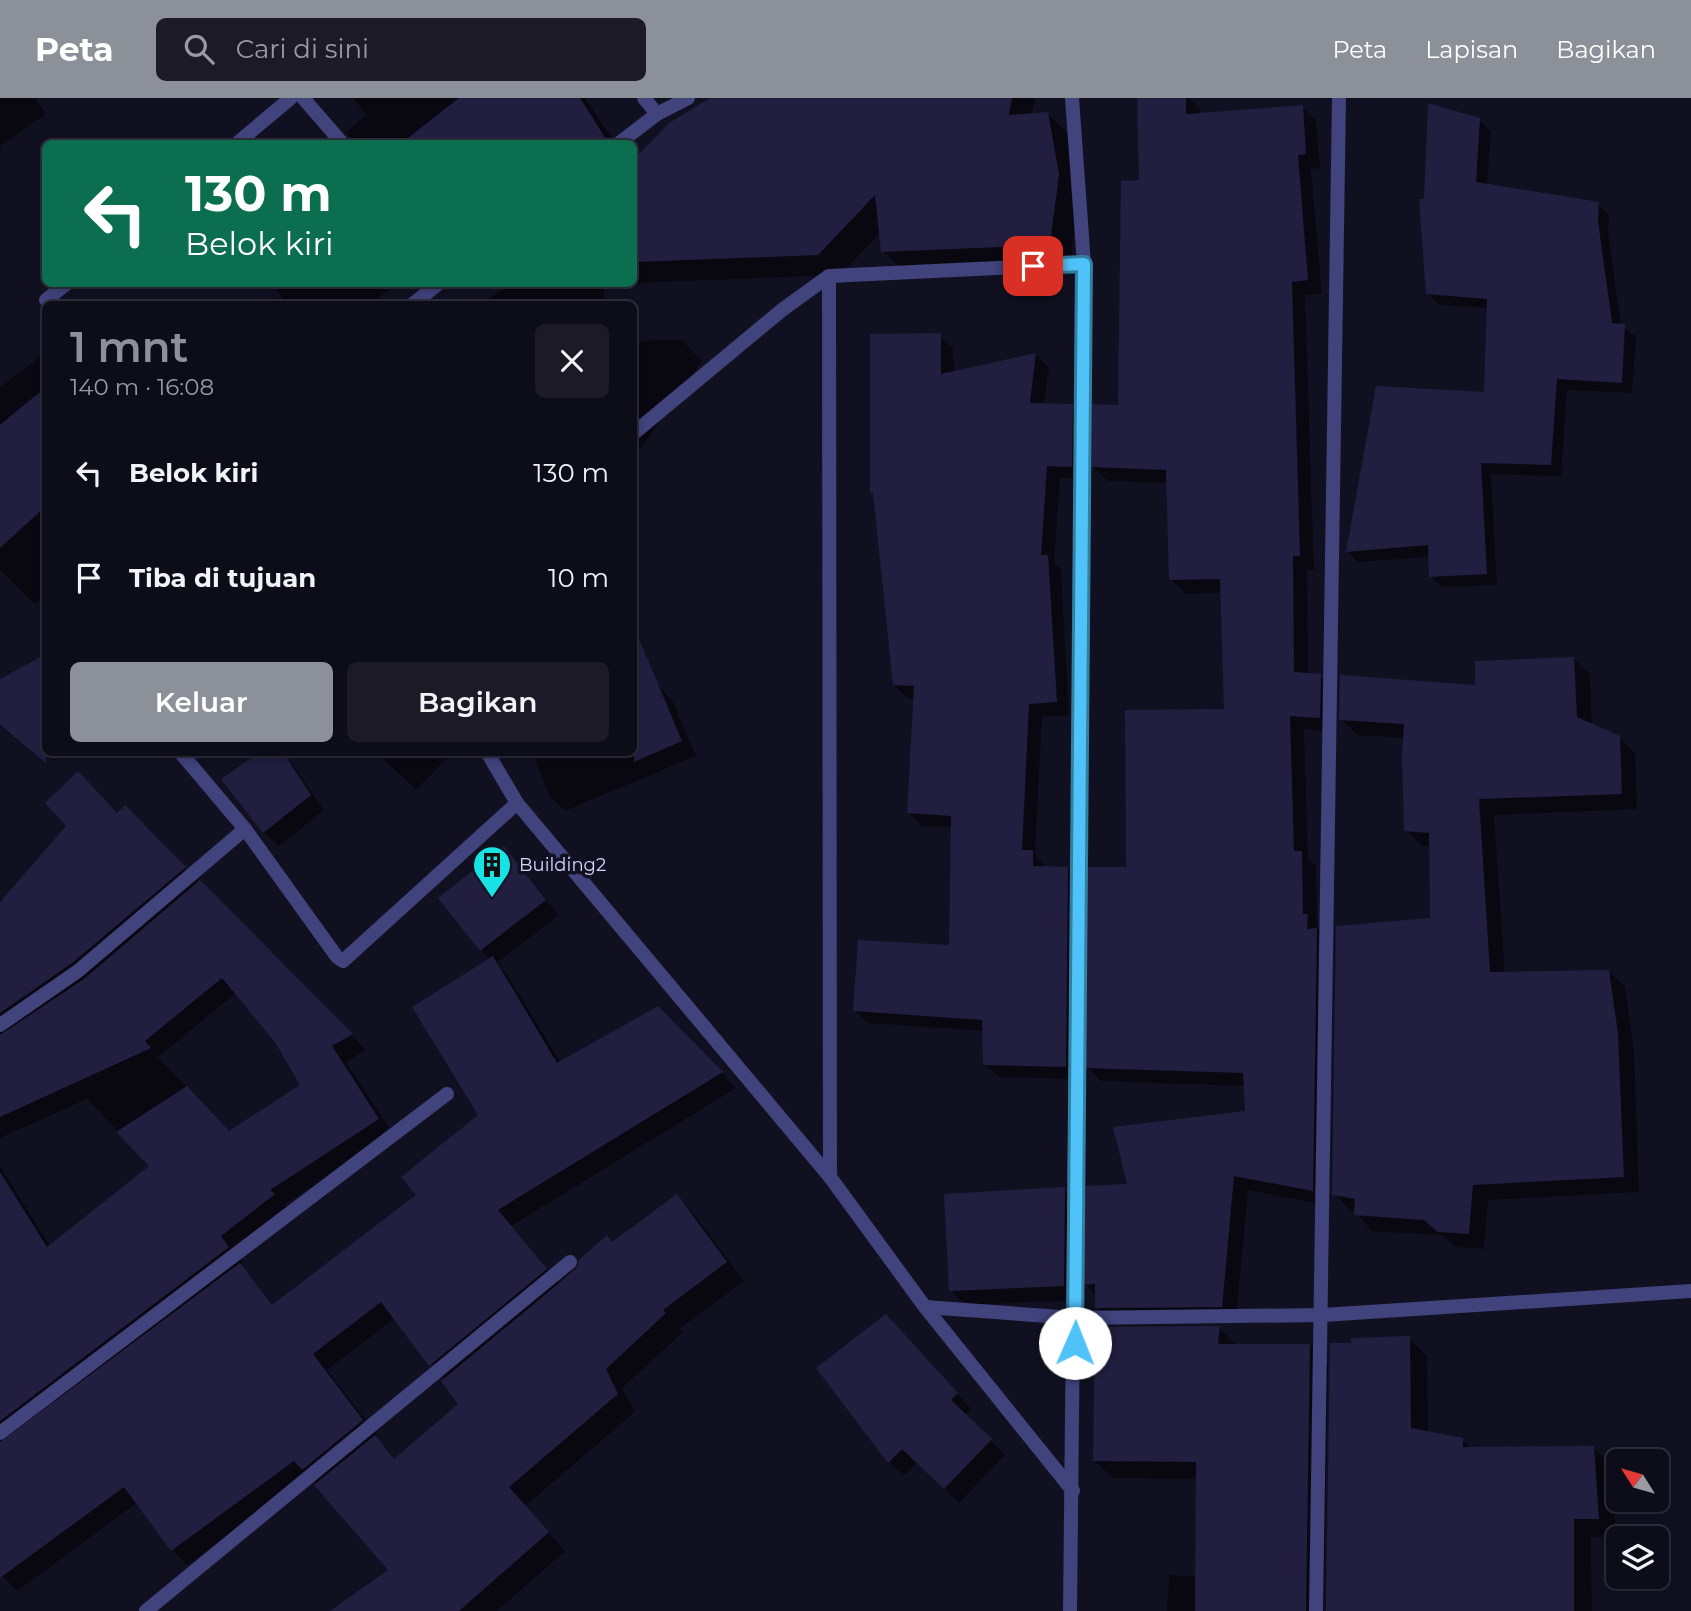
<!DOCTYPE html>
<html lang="id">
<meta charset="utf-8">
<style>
:root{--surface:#0d0c19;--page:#1b1a26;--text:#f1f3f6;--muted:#9a9ba2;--line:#2d2c38;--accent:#8c9099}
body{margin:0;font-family:Montserrat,sans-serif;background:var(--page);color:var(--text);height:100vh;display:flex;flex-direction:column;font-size:26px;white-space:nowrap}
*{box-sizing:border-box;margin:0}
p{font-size:23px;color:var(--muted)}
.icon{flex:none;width:38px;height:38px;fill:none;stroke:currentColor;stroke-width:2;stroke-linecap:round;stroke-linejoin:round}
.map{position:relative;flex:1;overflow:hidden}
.sheet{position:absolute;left:42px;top:203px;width:595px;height:455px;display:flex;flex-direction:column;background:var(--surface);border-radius:10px;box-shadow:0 4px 10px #0003,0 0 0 2px var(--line)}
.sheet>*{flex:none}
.top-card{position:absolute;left:42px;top:42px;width:595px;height:147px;border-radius:10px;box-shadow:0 4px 10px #0003,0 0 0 2px var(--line);background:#0b6e4f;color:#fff;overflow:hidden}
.needle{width:46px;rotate:307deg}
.tools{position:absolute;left:1606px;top:1351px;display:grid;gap:14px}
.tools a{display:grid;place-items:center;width:63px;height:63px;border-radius:10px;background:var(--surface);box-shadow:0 4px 10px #0003,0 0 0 2px var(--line);font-size:35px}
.pin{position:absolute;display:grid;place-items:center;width:60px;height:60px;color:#fff;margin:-30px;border-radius:14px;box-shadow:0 4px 10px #0006}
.me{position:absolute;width:77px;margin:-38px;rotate:1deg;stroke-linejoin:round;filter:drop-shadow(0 0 5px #0008)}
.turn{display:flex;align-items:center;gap:24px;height:147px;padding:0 28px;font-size:32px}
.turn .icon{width:91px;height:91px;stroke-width:2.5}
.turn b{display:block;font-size:49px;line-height:60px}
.round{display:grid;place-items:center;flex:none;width:74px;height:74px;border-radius:10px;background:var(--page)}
.head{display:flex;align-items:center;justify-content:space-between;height:119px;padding:0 28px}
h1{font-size:42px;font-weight:600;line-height:52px;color:var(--accent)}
.action{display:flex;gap:14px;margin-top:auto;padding:14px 28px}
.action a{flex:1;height:80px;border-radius:10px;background:var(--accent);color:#fff;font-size:28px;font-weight:600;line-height:80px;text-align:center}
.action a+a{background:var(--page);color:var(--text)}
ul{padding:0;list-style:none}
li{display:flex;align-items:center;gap:21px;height:105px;padding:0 28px}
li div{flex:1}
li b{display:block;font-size:26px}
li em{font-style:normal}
header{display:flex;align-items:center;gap:42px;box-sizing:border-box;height:98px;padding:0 35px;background:var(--accent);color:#fff}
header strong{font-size:33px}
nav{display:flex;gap:38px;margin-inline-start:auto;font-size:24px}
.search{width:490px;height:63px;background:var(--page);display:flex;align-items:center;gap:18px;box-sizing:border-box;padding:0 24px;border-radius:10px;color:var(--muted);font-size:26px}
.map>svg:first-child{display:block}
</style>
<header>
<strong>Peta</strong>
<div class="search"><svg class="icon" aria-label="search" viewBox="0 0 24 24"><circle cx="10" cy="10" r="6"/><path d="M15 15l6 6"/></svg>Cari di sini</div>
<nav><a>Peta</a><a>Lapisan</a><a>Bagikan</a></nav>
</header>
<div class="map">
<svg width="1691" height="1513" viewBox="0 0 1691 1513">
<rect width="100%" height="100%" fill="#111021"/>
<!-- shadow -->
<g fill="#0007" fill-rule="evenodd">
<path d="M 0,0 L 35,0 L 46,16 L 0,48 L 3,52 L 0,54 Z"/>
<path d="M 353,0 L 585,0 L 616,46 L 353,46 L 347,33 L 366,17 Z"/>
<path d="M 714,0 L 1035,0 L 1032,17 L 1048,16 L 1069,37 L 1079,98 L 1070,167 L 904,174 L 883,153 L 881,134 L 840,177 L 634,185 L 634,64 L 671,26 Z"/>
<path d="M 1139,0 L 1189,0 L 1200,11 L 1200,17 L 1302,9 L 1316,23 L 1320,70 L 1311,71 L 1322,196 L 1305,197 L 1314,472 L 1307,472 L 1308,577 L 1320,578 L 1334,592 L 1334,634 L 1304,631 L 1308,761 L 1316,769 L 1317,827 L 1322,832 L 1326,1107 L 1248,1092 L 1236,1222 L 1111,1224 L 1097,1209 L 1097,1198 L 1085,1186 L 1129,1087 L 1247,1014 L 1246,988 L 1101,983 L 1087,969 L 1128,771 L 1226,613 L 1222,495 L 1186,496 L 1171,482 L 1168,385 L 1108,383 L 1093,369 L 1119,309 L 1140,84 Z"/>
<path d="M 1479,22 L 1491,33 L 1487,87 L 1598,106 L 1609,117 L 1608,135 L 1621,227 L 1636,239 L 1632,295 L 1567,292 L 1561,378 L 1491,376 L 1497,487 L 1442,489 L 1431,478 L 1430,459 L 1358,464 L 1347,453 L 1486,296 L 1488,210 L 1439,207 L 1428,195 L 1425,103 Z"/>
<path d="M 273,186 L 396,186 L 370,206 L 286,206 Z"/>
<path d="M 511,186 L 628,186 L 604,186 L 605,206 L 481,206 Z"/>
<path d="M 278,200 L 285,206 L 270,206 Z"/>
<path d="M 940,237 L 953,250 L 954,275 L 1036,257 L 1049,270 L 1044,307 L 1072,307 L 1085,321 L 1085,381 L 1060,380 L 1054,465 L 1061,472 L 1069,617 L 1042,619 L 1035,756 L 1046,770 L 1067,770 L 1081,784 L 1078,981 L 998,979 L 985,966 L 984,933 L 868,925 L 855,912 L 951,849 L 952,729 L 922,728 L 909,715 L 915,600 L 907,600 L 894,587 L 875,398 L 872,395 Z"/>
<path d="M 682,242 L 702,263 L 642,349 L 634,351 L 634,243 Z"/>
<path d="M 46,254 L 46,448 L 40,453 L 46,458 L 46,496 L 35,506 L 0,472 L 0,289 Z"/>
<path d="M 1574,561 L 1590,577 L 1592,627 L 1619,639 L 1635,655 L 1637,711 L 1494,717 L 1505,876 L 1609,873 L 1625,889 L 1634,953 L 1639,1094 L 1488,1102 L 1484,1151 L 1455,1149 L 1442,1137 L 1371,1133 L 1356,1113 L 1350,1112 L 1334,1096 L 1432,822 L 1431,749 L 1422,748 L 1406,732 L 1405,640 L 1357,637 L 1341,621 L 1477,589 Z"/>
<path d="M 657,587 L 672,602 L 696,658 L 565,713 L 550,699 L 532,654 L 634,654 L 634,597 Z"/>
<path d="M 0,596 L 46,654 L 53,654 L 41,661 L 0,628 Z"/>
<path d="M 262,654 L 284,654 L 324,712 L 279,748 L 264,734 Z"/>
<path d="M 376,654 L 453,654 L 416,692 Z"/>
<path d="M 125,710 L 366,952 L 346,964 L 393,1036 L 284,1107 L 289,1112 L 235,1154 L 243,1165 L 240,1167 L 274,1208 L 419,1097 L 480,1017 L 491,862 L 481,852 L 504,750 L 559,817 L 497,865 L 507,876 L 561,965 L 658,910 L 736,990 L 511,1128 L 560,1187 L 676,1098 L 694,1116 L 744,1183 L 680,1230 L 683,1234 L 622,1290 L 635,1314 L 525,1408 L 565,1453 L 497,1513 L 333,1513 L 391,1472 L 310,1378 L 187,1467 L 172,1452 L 138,1404 L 17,1493 L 0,1475 L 0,1068 L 50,1148 L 152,1069 L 87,1001 L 0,1040 L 0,799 L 3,803 ZM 236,895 L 276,943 L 302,988 L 229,1035 L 158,959 ZM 395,1220 L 445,1281 L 460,1306 L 398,1369 L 388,1356 L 392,1356 L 375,1339 L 377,1337 L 327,1272 Z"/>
<path d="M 1064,1091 L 1079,1106 L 1078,1202 L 965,1207 L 951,1192 Z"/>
<path d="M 1219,1230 L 1237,1248 L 1310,1247 L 1328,1265 L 1324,1513 L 1167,1513 L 1169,1477 L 1197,1478 L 1197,1381 L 1113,1380 L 1095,1363 Z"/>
<path d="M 900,1233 L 971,1311 L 965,1317 L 1005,1357 L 959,1405 L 918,1364 L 903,1378 L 889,1364 Z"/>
<path d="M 1409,1240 L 1427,1258 L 1428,1335 L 1463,1342 L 1472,1351 L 1593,1349 L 1611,1367 L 1616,1439 L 1591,1439 L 1592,1513 L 1327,1513 Z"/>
</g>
<!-- building -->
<g fill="#221e40">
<path d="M 459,0 L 580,0 L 609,46 L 400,46 Z"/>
<path d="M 710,0 L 1012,0 L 1009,17 L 1048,14 L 1059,76 L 1050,147 L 881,154 L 875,97 L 818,157 L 634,164 L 634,61 L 669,25 Z"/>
<path d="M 1137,0 L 1186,0 L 1186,16 L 1303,7 L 1306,56 L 1298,57 L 1308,182 L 1292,184 L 1300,458 L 1293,458 L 1294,574 L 1321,576 L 1320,620 L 1290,618 L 1294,753 L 1302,753 L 1303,816 L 1308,816 L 1307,831 L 1317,830 L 1313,1093 L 1234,1078 L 1222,1209 L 1095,1210 L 1095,1186 L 1083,1187 L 1084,1088 L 1127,1086 L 1113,1029 L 1245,1013 L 1243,975 L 1085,970 L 1087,769 L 1126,769 L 1125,612 L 1224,611 L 1220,481 L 1169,482 L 1166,372 L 1092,369 L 1092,306 L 1118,307 L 1121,83 L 1139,82 Z"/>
<path d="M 1428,5 L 1480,20 L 1476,84 L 1599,104 L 1598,123 L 1612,225 L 1625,226 L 1622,285 L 1557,281 L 1551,367 L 1481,365 L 1487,476 L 1429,479 L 1428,447 L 1346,454 L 1376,288 L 1484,294 L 1487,201 L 1426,196 L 1419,101 L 1424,101 Z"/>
<path d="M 941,235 L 941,276 L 1036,255 L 1030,305 L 1073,306 L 1072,369 L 1047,368 L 1041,457 L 1048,457 L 1057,604 L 1029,606 L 1022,752 L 1033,752 L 1033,768 L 1068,769 L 1066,969 L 983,967 L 982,922 L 853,913 L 858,842 L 949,847 L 951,718 L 907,715 L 914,588 L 893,587 L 873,395 L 870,395 L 870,236 Z"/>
<path d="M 46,289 L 46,408 L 0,450 L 0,327 Z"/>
<path d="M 634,529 L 682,643 L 634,664 Z"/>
<path d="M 46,556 L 46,665 L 0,627 L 0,581 Z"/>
<path d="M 1574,559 L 1577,619 L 1620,638 L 1622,696 L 1479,701 L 1490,874 L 1609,872 L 1618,936 L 1624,1079 L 1473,1087 L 1469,1136 L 1438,1134 L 1424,1122 L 1354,1117 L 1355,1101 L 1332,1097 L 1336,828 L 1430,820 L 1429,735 L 1404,733 L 1402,656 L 1404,626 L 1339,622 L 1340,577 L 1475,587 L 1475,563 Z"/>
<path d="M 259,654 L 283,654 L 311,697 L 263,735 L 221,681 Z"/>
<path d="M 78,673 L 117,715 L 125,707 L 186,769 L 72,865 L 0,915 L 0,804 L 66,728 L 45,705 Z"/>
<path d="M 504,748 L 546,802 L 480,853 L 438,800 Z"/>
<path d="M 200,782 L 353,936 L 332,948 L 379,1021 L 270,1092 L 275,1096 L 221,1138 L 229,1149 L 0,1323 L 0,1074 L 47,1149 L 149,1068 L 116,1034 L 187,988 L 229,1033 L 300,987 L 275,944 L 222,880 L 145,943 L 151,950 L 0,1019 L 0,937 L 84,881 Z"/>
<path d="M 493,858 L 557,965 L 658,908 L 723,974 L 498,1112 L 547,1171 L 429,1268 L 381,1204 L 313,1256 L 363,1322 L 302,1372 L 294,1363 L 171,1453 L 124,1389 L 0,1480 L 0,1344 L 240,1165 L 272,1207 L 416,1097 L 401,1079 L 478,1017 L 412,909 Z"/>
<path d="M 1065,1089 L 1064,1188 L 949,1193 L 944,1096 Z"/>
<path d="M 677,1096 L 727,1164 L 663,1212 L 666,1215 L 606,1271 L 618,1296 L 509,1389 L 549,1434 L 459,1513 L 330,1513 L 388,1472 L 314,1387 L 375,1337 L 394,1361 L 458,1306 L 441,1283 L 576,1171 L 579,1162 L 607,1137 L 612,1144 Z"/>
<path d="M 886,1216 L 958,1295 L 951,1302 L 992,1341 L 944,1391 L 902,1351 L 888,1365 L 816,1270 Z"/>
<path d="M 1220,1228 L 1218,1246 L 1310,1246 L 1306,1513 L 1195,1513 L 1196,1364 L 1093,1363 L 1095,1229 Z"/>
<path d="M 1410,1238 L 1411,1330 L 1463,1340 L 1463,1349 L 1594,1348 L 1599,1421 L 1574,1421 L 1574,1513 L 1326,1513 L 1330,1245 L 1351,1245 L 1351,1240 Z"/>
</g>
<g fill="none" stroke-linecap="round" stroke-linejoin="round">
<!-- street -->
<g stroke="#40437c" stroke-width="14">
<path d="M 303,0 L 343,46"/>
<path d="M 644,0 L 657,16"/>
<path d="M 236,46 L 291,0"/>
<path d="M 618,46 L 657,16 L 688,0"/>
<path d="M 829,178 L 830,1079"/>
<path d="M 46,202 L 66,186"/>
<path d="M 413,206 L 438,186"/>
<path d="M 634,335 L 782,212 L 829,178 L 1084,166"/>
<path d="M 180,654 L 245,731 L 337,859 L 343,863 L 517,705"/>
<path d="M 487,654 L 517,705 L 830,1079 L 925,1209 L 1073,1393"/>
<path d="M 0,927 L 78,873 L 245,731"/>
<path d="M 925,1209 L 1075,1220 L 1323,1217 L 1691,1193"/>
<path d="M 0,1335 L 447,996"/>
<path d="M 146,1513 L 570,1164"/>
<path d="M 1070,1513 L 1084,166 L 1072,0"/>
<path d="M 1316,1513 L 1339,0"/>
</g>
</g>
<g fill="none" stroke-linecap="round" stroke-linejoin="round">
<defs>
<path id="route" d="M 1033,168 L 1084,166 L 1075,1245"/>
</defs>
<!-- route casing -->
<use href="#route" stroke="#337fa1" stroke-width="18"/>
<!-- route -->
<use href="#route" stroke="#4fc3f7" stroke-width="12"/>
</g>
<!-- icons -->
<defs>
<symbol id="building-pin" viewBox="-11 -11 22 30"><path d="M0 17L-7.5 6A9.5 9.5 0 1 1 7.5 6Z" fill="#17e2e4" stroke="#111021"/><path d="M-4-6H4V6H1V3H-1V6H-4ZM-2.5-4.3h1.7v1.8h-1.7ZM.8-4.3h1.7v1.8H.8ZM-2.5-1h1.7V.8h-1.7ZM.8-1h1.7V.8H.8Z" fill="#111"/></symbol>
</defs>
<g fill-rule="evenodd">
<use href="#building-pin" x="470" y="745" width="44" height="60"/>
</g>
<g text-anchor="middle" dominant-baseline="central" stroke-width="7" stroke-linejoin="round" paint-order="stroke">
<!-- poi labels -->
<g font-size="18" fill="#d5d5fb" stroke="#111021" text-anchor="start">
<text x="519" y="767">Building2</text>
</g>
</g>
</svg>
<div class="tools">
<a><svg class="needle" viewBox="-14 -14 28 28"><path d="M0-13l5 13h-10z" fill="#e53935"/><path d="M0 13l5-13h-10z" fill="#9a9ba2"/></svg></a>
<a><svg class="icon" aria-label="layers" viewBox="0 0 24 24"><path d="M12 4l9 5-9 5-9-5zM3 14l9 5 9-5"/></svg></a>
</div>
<div class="pin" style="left:1033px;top:168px;background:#d93025"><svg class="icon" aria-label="arrive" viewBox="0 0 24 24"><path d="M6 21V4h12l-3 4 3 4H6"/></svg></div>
<svg class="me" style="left:1075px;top:1245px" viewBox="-20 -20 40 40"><circle r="19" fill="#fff"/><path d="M0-13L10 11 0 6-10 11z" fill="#4fc3f7"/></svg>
<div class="top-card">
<div class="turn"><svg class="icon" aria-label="left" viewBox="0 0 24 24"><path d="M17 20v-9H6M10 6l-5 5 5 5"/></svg><div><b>130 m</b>Belok kiri</div></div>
</div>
<section class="sheet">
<div class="head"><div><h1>1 mnt</h1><p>140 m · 16:08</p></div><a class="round"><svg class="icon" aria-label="close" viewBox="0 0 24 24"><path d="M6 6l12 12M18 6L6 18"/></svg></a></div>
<ul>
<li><svg class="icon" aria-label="left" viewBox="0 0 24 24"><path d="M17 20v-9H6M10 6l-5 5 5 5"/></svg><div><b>Belok kiri</b></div><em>130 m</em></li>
<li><svg class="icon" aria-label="arrive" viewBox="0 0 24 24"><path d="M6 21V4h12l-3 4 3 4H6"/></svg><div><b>Tiba di tujuan</b></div><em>10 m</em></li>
</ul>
<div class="action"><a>Keluar</a><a>Bagikan</a></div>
</section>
</div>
